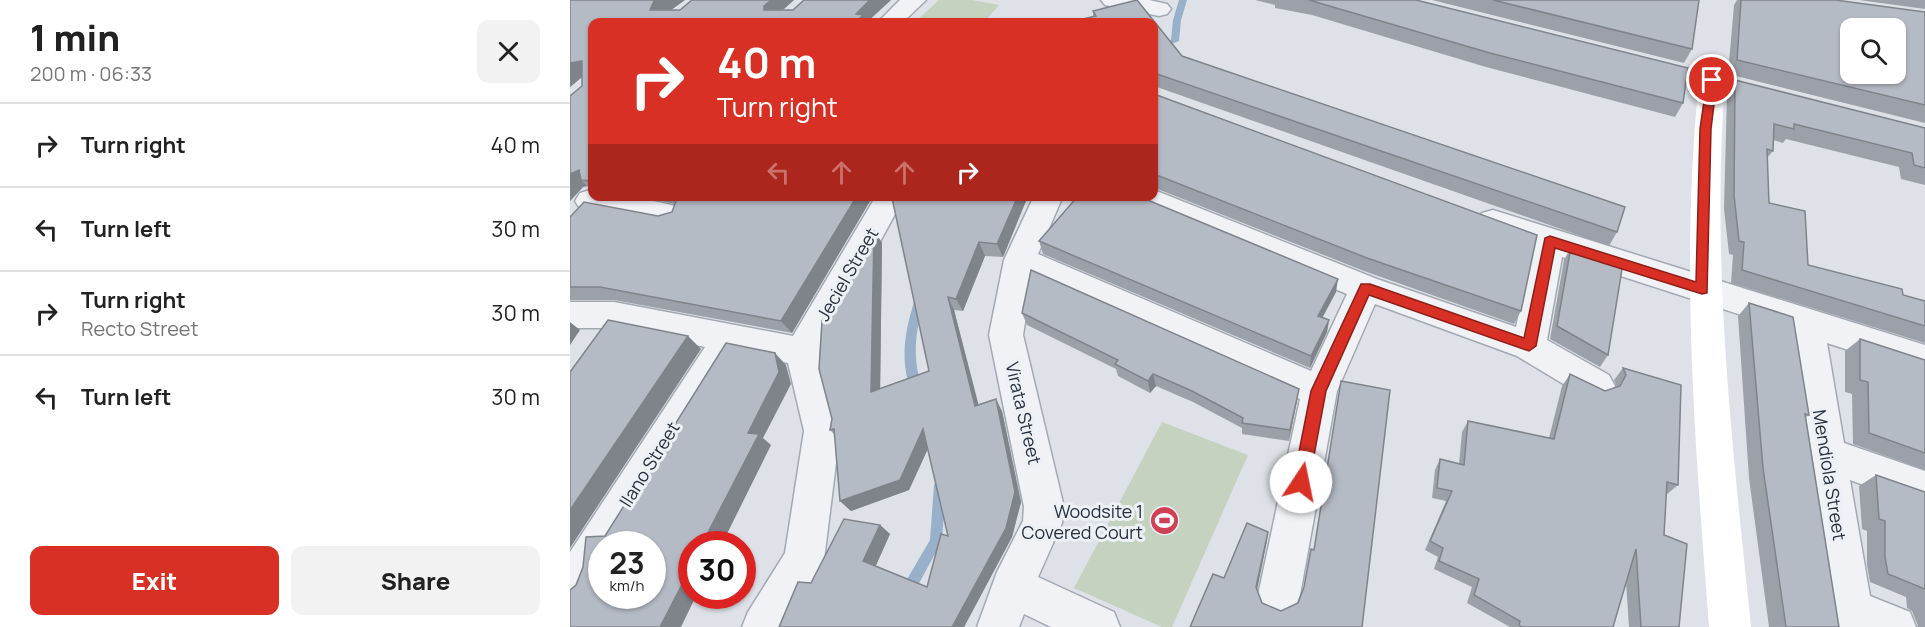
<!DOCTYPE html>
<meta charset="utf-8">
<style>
:root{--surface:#fff;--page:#f2f2f2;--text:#222;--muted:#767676;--line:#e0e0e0;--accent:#d93025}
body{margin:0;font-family:Manrope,sans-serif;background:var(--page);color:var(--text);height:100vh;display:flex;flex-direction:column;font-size:22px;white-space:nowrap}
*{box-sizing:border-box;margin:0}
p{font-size:20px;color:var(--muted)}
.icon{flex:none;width:33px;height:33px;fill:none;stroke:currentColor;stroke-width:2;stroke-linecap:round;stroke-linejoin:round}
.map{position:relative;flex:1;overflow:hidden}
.details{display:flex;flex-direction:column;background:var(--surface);width:570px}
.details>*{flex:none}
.banner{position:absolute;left:18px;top:18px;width:570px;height:183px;border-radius:12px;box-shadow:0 2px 4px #0004;background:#d93025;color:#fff;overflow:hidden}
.fabs{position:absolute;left:1270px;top:18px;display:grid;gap:12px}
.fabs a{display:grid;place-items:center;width:66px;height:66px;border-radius:12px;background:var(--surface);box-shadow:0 2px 4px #0004;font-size:30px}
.speed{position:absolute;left:18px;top:531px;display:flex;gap:12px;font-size:30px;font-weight:700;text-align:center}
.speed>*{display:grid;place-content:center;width:78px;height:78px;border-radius:50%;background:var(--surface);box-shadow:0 2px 4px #0004;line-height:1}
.speed small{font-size:15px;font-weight:400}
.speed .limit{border:9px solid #d22;background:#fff;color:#111}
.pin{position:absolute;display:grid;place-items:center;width:51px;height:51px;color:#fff;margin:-26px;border:3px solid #fff;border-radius:50%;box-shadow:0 2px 6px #0007}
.me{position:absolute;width:66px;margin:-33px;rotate:11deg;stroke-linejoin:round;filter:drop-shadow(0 0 4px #0008)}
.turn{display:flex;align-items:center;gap:21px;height:126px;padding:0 30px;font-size:27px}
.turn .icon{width:78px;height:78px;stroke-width:2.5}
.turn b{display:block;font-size:42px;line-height:51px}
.lanes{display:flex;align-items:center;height:57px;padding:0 30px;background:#0003;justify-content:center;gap:30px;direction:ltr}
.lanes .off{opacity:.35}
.round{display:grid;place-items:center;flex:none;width:63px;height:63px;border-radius:12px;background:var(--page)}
.summary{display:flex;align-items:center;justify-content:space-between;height:102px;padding:0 30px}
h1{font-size:36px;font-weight:800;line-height:45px}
.cta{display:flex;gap:12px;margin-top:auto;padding:12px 30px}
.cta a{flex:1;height:69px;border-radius:12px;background:var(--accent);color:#fff;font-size:24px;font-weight:800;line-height:69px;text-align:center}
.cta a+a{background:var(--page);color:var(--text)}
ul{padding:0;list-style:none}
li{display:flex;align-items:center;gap:18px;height:84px;padding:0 30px;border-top:2px solid var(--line)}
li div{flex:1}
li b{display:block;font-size:22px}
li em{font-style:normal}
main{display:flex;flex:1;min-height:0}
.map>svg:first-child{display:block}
</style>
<main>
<section class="details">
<div class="summary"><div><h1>1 min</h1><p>200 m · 06:33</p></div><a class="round"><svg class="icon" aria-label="close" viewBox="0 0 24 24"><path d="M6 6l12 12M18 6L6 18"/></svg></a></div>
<ul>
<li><svg class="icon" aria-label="right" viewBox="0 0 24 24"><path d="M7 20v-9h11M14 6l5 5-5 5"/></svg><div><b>Turn right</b></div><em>40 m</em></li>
<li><svg class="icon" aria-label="left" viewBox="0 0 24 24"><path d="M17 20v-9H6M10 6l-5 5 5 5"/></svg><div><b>Turn left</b></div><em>30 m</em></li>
<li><svg class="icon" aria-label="right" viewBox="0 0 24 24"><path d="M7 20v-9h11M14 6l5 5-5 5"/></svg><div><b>Turn right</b><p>Recto Street</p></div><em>30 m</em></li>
<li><svg class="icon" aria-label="left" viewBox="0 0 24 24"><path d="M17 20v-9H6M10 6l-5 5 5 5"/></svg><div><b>Turn left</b></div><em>30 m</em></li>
</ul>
<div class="cta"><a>Exit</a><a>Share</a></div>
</section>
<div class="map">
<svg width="1355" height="627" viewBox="0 0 1355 627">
<rect width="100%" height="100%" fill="#dee2e8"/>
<!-- green -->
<g fill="#c4d2bf">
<path d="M 369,0 L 402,0 L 429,5 L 414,22 L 345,22 Z"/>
<path d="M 592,422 L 678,455 L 602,627 L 592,627 L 504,588 Z"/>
</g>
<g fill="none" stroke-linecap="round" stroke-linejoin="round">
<!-- stream -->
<g fill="#98b0c9" fill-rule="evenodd">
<path d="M 609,0 L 617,0 L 611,20 L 609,41 L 584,51 L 584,46 L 601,40 L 603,20 Z"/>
<path d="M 350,295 L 354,296 L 355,299 C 345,332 342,355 352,389 L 350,392 L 346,394 L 342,392 C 329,361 335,330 345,299 L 346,296 Z"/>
<path d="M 370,479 L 374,481 L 376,485 L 372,541 L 341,598 L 336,600 L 331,598 L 329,593 L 360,540 L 364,485 L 366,481 Z"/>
</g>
<defs>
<g id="minor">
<path d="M 330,0 L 356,0 L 333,22 L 308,22 Z"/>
<path d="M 531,0 L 579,0 L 597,4 L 601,9 L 597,14 L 589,16 L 535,5 Z"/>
<path d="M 20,190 L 22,191 L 22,196 C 53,196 82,199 112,208 L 116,216 L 112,224 L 101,227 L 10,209 L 5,201 L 10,193 Z"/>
<path d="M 584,190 L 807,279 L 946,327 L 963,247 L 912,229 L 908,221 L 912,213 L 923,210 L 1355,345 L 1355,375 L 1257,343 L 1274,443 L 1355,471 L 1355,507 L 1280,480 L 1300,596 L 1340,612 L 1346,627 L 1263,627 L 1221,331 L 992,257 L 977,340 L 1039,375 L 1045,386 L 1039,397 L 1027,401 L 1015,397 L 947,356 L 805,304 L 767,391 L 730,595 L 724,610 L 709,616 L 694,610 L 688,595 L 730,399 L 462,279 L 453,335 L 494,507 L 492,523 L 468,577 L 544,612 L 550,627 L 481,627 L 454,614 L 449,627 L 407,627 L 427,572 L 453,521 L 454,507 L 419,335 L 434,260 L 464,196 L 493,196 L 468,254 L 741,371 L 777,294 L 559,203 L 555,196 L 584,196 Z"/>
<path d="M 306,196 L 335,196 L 249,353 L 270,431 L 254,560 L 217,627 L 172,627 L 178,612 L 215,553 L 234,431 L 218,363 L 167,353 L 51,544 L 32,544 C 32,574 30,597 0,610 L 0,552 L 135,347 L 44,328 L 0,328 L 0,302 L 44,302 L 223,336 Z"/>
</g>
</defs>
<!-- minor casing -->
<use href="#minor" stroke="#a3a9b2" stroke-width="3"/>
<!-- minor -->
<use href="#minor" fill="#f0f2f6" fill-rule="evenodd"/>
<!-- secondary -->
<path fill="#fff" fill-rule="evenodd" d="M 1142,72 L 1151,74 L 1155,80 C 1141,266 1162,442 1181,627 L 1139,627 C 1125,442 1110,266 1129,80 L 1133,74 Z"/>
</g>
<!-- wall -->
<g fill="#9ca1a9">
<path d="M 0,0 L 115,0 L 101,10 L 110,10 L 122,0 L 224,0 L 213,10 L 223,10 L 234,0 L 321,0 L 297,22 L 22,22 L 22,192 L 17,186 L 13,187 L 0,201 L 0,96 L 12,86 L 12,77 L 0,87 Z"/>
<path d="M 567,0 L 612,56 L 1055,207 L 1047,232 L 1039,246 L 584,86 L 584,22 L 500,22 L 523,16 L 523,11 Z"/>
<path d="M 685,0 L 846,0 L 1113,103 L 1105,117 L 916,67 L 742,15 L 705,8 L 705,5 Z"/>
<path d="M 862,0 L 1129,0 L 1122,49 L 1114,63 Z"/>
<path d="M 1167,0 L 1265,0 L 1355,12 L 1355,123 L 1158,74 L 1164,5 Z"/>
<path d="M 1289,0 L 1355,0 L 1355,9 Z"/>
<path d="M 1165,80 L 1355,128 L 1355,185 L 1331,179 L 1329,167 L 1216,139 L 1213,143 L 1203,140 L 1203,151 L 1197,158 L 1199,203 L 1238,265 L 1333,295 L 1355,301 L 1355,343 L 1161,283 L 1163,255 L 1159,254 L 1154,209 L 1157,94 Z"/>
<path d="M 584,94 L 951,311 L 944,324 L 794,271 L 585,188 L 584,190 Z"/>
<path d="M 68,196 L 303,196 L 222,333 L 44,300 L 0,300 L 0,217 L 88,216 L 102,212 L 105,204 Z"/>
<path d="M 322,196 L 458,196 L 433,257 L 415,256 L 393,311 L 384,310 L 408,405 L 432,411 L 451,502 L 442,537 L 394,627 L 241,583 L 310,525 L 320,534 L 305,566 L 357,587 L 378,536 L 358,448 L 339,490 L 281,511 L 270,501 L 265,435 L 260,430 L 304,230 L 312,243 L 310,388 L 359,371 Z"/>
<path d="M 469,241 L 766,292 L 752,317 L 759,320 L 757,332 L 740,368 L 473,254 Z"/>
<path d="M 1001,247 L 1038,355 L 1030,367 L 980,339 L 994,260 Z"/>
<path d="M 1179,303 L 1239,415 L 1236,417 L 1269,627 L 1199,627 L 1179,478 L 1168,316 Z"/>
<path d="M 452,313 L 727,400 L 719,441 L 672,434 L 672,428 L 623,402 L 586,386 L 580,393 L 548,376 L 546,369 L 457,325 Z"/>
<path d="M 1290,339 L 1355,360 L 1355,470 L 1283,444 L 1282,394 L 1275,392 L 1275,351 Z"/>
<path d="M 1053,368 L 1108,485 L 1096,495 L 1094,535 L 1109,627 L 1059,627 L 1056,582 L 1043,627 L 940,627 L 897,603 L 902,587 L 864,569 L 868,557 L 855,550 L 876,501 L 862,498 L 865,470 L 870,459 L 889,464 L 892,432 L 898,421 L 979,438 L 992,386 L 1000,374 L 1035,391 L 1047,387 L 1044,380 Z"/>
<path d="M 1306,475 L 1355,492 L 1355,627 L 1345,627 L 1348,626 L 1342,611 L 1337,608 L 1336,597 L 1300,582 L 1297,565 L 1297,531 L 1292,529 L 1289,486 Z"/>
</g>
<!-- shaded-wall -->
<g fill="#7f838a">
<path d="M 86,0 L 115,0 L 94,15 L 80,10 L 84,1 Z"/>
<path d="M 201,0 L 224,0 L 201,20 L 194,10 L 194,6 Z"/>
<path d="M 300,0 L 321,0 L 297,22 L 286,22 L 286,14 Z"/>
<path d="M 12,61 L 12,77 L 0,87 L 0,63 Z"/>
<path d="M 9,170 L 11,180 L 17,186 L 13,187 L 0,201 L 0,174 Z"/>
<path d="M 287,196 L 303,196 L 222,333 L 211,321 Z"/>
<path d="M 448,196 L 458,196 L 433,257 L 427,244 Z"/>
<path d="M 304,230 L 312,243 L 310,403 L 301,392 Z"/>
<path d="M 409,242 L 415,256 L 393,311 L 386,299 Z"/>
<path d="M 768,279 L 766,292 L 747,328 L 748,316 Z"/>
<path d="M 378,297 L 384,310 L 412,418 L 405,406 Z"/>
<path d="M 759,320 L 757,332 L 740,368 L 741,356 Z"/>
<path d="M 0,322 L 10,330 L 0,345 Z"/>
<path d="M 118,336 L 131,349 L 0,548 L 0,510 Z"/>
<path d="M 205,353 L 216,365 L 221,384 L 193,438 L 201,445 L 152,544 L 132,544 L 178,433 Z"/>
<path d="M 583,374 L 586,386 L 580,393 L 578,381 Z"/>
<path d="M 729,389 L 727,400 L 719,441 L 720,430 Z"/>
<path d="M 426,399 L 432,411 L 451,502 L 442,537 L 394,627 L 382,627 Z"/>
<path d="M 353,429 L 362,440 L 339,490 L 281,511 L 270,501 Z"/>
<path d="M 310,525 L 320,534 L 304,570 L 293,561 Z"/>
<path d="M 698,532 L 697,541 L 686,595 L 686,587 Z"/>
<path d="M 122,565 L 122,596 L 126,596 L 111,627 L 90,627 Z"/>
</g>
<!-- building -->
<g fill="#b5bbc5" stroke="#7f838a" stroke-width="1.5" fill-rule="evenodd">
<path d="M 0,0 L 86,0 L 84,1 L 80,10 L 110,10 L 122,0 L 201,0 L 194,6 L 194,10 L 223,10 L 234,0 L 300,0 L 286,14 L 293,15 L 286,22 L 22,22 L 22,181 L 11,180 L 9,170 L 0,174 L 0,96 L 12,86 L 12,61 L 0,63 Z"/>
<path d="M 567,0 L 612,56 L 1055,207 L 1047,232 L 584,73 L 584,22 L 500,22 L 526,16 L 523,11 Z"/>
<path d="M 739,0 L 846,0 L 1118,68 L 1113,103 L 920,53 Z"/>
<path d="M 923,0 L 1129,0 L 1122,49 Z"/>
<path d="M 1171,0 L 1265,0 L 1355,12 L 1355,105 L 1167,60 ZM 1281,28 L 1326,28 L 1326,74 L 1281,74 Z"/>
<path d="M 1165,80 L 1355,128 L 1355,168 L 1344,165 L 1342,153 L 1224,124 L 1224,129 L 1204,124 L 1203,151 L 1197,149 L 1199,203 L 1235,211 L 1238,265 L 1332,289 L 1333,295 L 1355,301 L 1355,326 L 1172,270 L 1174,242 L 1169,241 L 1164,195 Z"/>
<path d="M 584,94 L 967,235 L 951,311 L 797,258 L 584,174 Z"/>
<path d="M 103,196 L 287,196 L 211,321 L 30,287 L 0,287 L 0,217 L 14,202 L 88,216 L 102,212 L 106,201 Z"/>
<path d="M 322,196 L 448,196 L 427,244 L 409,242 L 386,299 L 378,297 L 405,406 L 426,399 L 445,492 L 436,528 L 382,627 L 209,627 L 228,582 L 241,583 L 274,519 L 310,525 L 293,561 L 357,587 L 371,534 L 378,536 L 353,429 L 330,480 L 270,501 L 264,429 L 260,430 L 262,419 L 249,369 L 252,321 L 304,230 L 301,392 L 359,371 L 322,198 Z"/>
<path d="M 508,196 L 568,196 L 768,279 L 748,316 L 759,320 L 741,356 L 469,241 Z"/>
<path d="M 1001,247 L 1053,263 L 1038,355 L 987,326 Z"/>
<path d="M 461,270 L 729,389 L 720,430 L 672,423 L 673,418 L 622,391 L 583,374 L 578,381 L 545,364 L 548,360 L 452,313 Z"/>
<path d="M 1179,303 L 1223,317 L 1239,415 L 1235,414 L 1269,627 L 1216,627 L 1193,468 Z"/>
<path d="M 38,320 L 118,336 L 0,510 L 0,372 Z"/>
<path d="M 1290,339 L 1355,360 L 1355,453 L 1299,433 L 1298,382 L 1290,380 Z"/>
<path d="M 156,343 L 205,353 L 209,372 L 178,433 L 189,434 L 132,544 L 122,544 L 122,565 L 90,627 L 0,627 L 0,590 L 6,585 L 13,567 L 16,537 L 35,536 ZM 32,544 L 82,544 L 82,596 L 32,596 Z"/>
<path d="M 1053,368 L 1111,385 L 1108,485 L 1097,482 L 1094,535 L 1117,544 L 1109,627 L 1071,627 L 1066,549 L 1043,627 L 952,627 L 949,625 L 950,621 L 904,595 L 909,579 L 869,561 L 873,548 L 860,541 L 882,491 L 867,488 L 870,459 L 894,465 L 898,421 L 984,439 L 1000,374 L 1035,391 L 1050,386 L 1056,375 Z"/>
<path d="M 771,381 L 820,390 L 792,627 L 620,627 L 643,574 L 654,578 L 677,523 L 698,532 L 686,587 L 692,603 L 711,611 L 728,603 L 734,587 L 741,549 L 744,550 Z"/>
<path d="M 1306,475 L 1355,492 L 1355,589 L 1318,574 L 1315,557 L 1315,521 L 1309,519 Z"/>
</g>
<!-- route -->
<path fill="#d93025" stroke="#8d1f18" stroke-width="1.5" d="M 1142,77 L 1147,80 L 1141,129 L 1137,293 L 1132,294 L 985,248 L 966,346 L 959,351 L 799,295 L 756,391 L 739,482 L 737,487 L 731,489 L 726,487 L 723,482 L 741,391 L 791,284 L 800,284 L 954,338 L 975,238 L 980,236 L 1126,282 L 1130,129 L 1137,80 Z"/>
<!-- icons -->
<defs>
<symbol id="stadium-disc" viewBox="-11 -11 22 22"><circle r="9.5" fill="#d04056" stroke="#edf1f5"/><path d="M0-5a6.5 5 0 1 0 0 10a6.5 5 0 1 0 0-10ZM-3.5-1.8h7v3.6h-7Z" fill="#fff"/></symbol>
</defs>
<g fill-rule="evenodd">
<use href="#stadium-disc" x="578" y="504" width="33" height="33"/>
</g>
<g text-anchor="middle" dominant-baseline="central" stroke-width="6" stroke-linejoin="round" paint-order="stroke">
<!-- street labels -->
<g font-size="18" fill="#27303f" stroke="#edf1f5">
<text transform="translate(277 274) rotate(-60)">Jeciel Street</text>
<text transform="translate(454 413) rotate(77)">Virata Street</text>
<text transform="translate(79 464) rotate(-58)">Ilano Street</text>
<text transform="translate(1260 475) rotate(81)">Mendiola Street</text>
</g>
<!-- poi labels -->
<g font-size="18" fill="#27303f" stroke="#edf1f5" text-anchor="end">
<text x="573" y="511">Woodsite 1<tspan x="573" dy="21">Covered Court</tspan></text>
</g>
</g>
</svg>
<div class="fabs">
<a><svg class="icon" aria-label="search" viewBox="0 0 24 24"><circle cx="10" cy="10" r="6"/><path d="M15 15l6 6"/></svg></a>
</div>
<div class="speed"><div>23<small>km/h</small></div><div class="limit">30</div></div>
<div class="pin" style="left:1142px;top:80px;background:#d93025"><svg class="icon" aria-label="arrive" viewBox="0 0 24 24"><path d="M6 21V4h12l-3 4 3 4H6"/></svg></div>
<svg class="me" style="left:731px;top:482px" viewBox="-20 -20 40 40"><circle r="19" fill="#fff"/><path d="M0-13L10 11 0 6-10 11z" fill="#d93025"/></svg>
<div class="banner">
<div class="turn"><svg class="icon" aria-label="right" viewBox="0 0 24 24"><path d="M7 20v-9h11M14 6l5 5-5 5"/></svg><div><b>40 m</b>Turn right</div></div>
<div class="lanes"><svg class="icon off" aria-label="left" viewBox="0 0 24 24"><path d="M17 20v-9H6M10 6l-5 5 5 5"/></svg><svg class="icon off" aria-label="ahead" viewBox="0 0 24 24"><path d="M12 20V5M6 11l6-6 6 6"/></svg><svg class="icon off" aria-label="ahead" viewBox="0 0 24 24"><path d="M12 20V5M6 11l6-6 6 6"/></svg><svg class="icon" aria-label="right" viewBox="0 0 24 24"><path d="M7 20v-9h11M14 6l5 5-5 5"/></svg></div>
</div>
</div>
</main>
